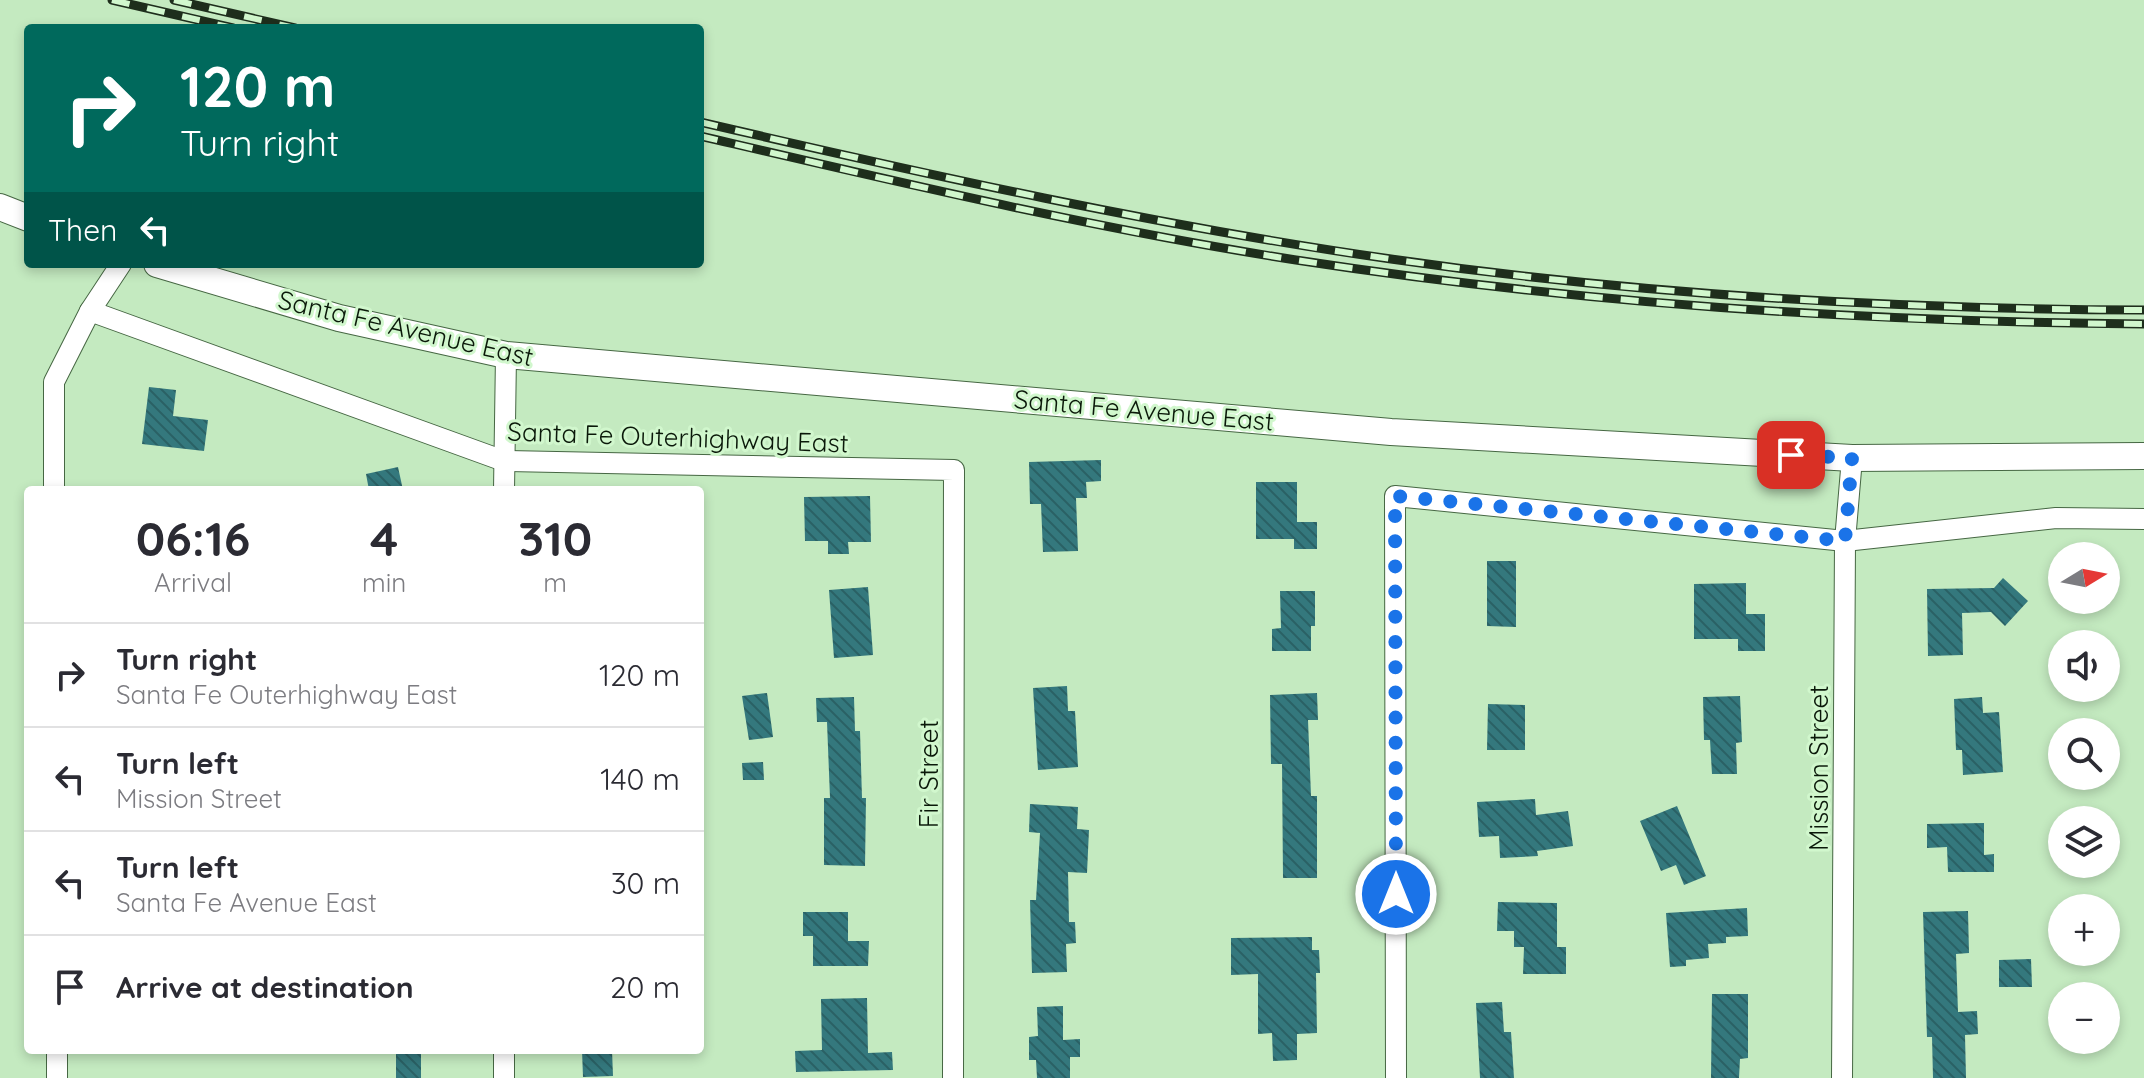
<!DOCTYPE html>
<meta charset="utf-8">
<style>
:root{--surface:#fff;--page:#f7f7f7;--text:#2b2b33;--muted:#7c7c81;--line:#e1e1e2}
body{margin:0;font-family:Quicksand,sans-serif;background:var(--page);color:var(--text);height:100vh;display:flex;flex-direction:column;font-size:30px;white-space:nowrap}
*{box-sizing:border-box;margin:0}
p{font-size:26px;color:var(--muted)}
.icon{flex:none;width:44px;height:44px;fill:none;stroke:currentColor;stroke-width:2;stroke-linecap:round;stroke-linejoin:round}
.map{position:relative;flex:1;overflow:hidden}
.drawer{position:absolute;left:24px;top:486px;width:680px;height:568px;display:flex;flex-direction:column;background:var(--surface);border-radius:8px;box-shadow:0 4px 12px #0003}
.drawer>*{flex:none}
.hud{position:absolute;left:24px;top:24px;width:680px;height:244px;border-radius:8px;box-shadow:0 4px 12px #0003;background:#00695c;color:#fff;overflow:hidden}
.needle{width:52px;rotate:80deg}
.controls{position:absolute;left:2048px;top:542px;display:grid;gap:16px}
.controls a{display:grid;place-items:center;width:72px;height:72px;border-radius:50%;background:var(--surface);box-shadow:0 4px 12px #0003;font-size:40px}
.pin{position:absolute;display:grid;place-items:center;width:68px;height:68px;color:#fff;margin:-34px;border-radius:16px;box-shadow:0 4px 12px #0006}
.me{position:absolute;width:88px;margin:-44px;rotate:0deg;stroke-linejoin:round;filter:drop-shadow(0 0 6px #0008)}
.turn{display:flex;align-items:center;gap:28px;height:168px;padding:0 24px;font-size:36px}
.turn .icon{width:104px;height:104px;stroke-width:2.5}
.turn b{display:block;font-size:56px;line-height:68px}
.then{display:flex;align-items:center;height:76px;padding:0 24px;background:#0003;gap:16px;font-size:30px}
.eta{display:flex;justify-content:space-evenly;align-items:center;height:136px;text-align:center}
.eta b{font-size:48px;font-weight:700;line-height:56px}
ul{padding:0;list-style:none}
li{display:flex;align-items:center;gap:24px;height:104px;padding:0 24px;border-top:2px solid var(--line)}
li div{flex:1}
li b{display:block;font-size:30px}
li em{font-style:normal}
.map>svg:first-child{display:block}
</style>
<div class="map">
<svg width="2144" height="1078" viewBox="0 0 2144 1078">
<defs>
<pattern id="building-back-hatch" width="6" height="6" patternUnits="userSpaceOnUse" patternTransform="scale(2)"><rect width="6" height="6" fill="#34787d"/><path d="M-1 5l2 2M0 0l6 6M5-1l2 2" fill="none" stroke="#2a6165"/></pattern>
</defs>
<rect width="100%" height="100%" fill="#c4eac0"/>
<!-- building -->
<g fill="url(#building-back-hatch)">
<path d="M 149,387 L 176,390 L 173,416 L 208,420 L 204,451 L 142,444 Z"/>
<path d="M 1101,460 L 1101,481 L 1086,482 L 1087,498 L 1076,498 L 1078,551 L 1043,552 L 1041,504 L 1030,504 L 1029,462 Z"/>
<path d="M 398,467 L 403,490 L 369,490 L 366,474 Z"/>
<path d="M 1256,482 L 1297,482 L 1297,522 L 1317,522 L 1317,549 L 1294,549 L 1294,539 L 1256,539 Z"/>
<path d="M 870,496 L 871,542 L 848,542 L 849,554 L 828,554 L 828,541 L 805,541 L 804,497 Z"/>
<path d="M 1487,561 L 1516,561 L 1516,627 L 1487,626 Z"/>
<path d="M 2003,578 L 2028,601 L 2005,626 L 1991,612 L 1962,613 L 1963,655 L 1928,656 L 1927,589 L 1994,588 Z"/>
<path d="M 1746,583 L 1746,614 L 1765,614 L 1765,651 L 1738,651 L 1738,639 L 1694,639 L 1694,584 Z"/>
<path d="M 868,587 L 873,655 L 834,658 L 829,590 Z"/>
<path d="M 1280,591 L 1315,591 L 1315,626 L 1311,626 L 1311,651 L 1272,651 L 1272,629 L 1281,628 Z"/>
<path d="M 1067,686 L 1068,711 L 1075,711 L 1078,767 L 1038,770 L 1033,688 Z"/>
<path d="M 767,693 L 773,737 L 749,740 L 742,696 Z"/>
<path d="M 1317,693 L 1318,720 L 1308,720 L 1311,796 L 1317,796 L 1317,878 L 1283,878 L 1282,764 L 1271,764 L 1270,695 Z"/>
<path d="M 1740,696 L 1742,742 L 1736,743 L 1737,774 L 1712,774 L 1710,740 L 1704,740 L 1703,697 Z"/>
<path d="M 854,697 L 855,731 L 860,731 L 862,798 L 866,798 L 865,866 L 824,865 L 824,798 L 830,798 L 827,722 L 817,722 L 816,698 Z"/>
<path d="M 1982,697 L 1983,713 L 1999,712 L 2003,772 L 1963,775 L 1962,750 L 1956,750 L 1954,699 Z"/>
<path d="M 1488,704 L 1525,705 L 1525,750 L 1487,750 Z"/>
<path d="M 763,762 L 764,780 L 743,780 L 742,763 Z"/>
<path d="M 1535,799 L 1536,815 L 1568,811 L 1573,846 L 1537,851 L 1538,856 L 1500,858 L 1499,836 L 1479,837 L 1477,802 Z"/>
<path d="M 1030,804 L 1078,807 L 1077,829 L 1089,830 L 1087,873 L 1068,872 L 1069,922 L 1075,922 L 1076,943 L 1066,944 L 1067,972 L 1032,973 L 1030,900 L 1036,900 L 1040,833 L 1029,832 Z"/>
<path d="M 1677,806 L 1706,876 L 1684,885 L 1676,865 L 1661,871 L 1640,821 Z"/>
<path d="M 1984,823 L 1984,855 L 1994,854 L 1994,872 L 1948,872 L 1947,847 L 1927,848 L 1927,824 Z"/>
<path d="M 1498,902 L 1557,903 L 1557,947 L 1566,947 L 1566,974 L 1523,974 L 1524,947 L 1514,947 L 1514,931 L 1497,931 Z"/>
<path d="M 1747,908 L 1748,936 L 1726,937 L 1726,943 L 1708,944 L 1709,958 L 1686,960 L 1686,966 L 1670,967 L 1666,913 Z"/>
<path d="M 1968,911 L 1969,953 L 1956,954 L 1958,1012 L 1977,1011 L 1978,1034 L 1965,1035 L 1966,1078 L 1933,1078 L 1932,1037 L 1927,1037 L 1923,912 Z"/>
<path d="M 803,912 L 848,912 L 848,941 L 869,941 L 868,966 L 813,966 L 813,936 L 803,936 Z"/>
<path d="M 1312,937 L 1312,950 L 1319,950 L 1320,973 L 1316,973 L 1317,1033 L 1297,1034 L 1297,1060 L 1273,1061 L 1272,1033 L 1258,1034 L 1258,974 L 1231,975 L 1231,938 Z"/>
<path d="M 2031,959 L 2032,987 L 1999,987 L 1999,960 Z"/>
<path d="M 1712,994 L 1748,994 L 1748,1058 L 1740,1059 L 1739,1078 L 1711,1078 Z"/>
<path d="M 867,998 L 868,1053 L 892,1052 L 893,1070 L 796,1072 L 795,1051 L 822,1050 L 821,999 Z"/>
<path d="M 1502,1002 L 1504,1032 L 1511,1032 L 1514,1078 L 1480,1078 L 1476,1003 Z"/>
<path d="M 1063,1006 L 1063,1040 L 1080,1039 L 1080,1057 L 1070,1057 L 1070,1078 L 1037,1078 L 1036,1060 L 1029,1060 L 1029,1037 L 1038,1036 L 1037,1007 Z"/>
<rect x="396" y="1050" width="25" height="28"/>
<path d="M 582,1050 L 612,1050 L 613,1076 L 583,1077 Z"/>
</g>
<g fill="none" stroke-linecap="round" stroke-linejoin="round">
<defs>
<g id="minor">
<path d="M 90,311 L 504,461 L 954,470 L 953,1078"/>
<path d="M 54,490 L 54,382 L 90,311 L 121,264"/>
<path d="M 504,490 L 506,355"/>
<path d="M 57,1050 L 57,1078"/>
<path d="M 504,1050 L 504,1078"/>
<path d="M 1396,1078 L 1395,496 L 1845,541 L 2056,518 L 2144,519"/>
<path d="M 1842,1078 L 1845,541 L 1852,458"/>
</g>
<g id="tertiary">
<path d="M 0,207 L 28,218"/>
<path d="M 157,264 L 339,318 L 506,355 L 1391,432 L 1852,458 L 2144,456"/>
</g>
</defs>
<!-- minor casing -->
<use href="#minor" stroke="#466743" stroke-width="22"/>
<!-- tertiary casing -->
<use href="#tertiary" stroke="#466743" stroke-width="28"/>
<!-- minor -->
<use href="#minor" stroke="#fff" stroke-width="20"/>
<!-- tertiary -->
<use href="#tertiary" stroke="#fff" stroke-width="26"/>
<defs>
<g id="rail">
<path d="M 112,0 L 233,28"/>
<path d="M 174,0 L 295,28"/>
<path d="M 700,122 C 929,175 1158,226 1391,259 C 1640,295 1892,309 2144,310"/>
<path d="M 700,136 C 898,182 1096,229 1296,260 C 1577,303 1860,322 2144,324"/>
</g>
</defs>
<!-- rail casing -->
<use href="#rail" stroke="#1e2e1c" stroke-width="9"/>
<!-- rail -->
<use href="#rail" stroke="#d1f7cd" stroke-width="6" stroke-dasharray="18" stroke-linecap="butt"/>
</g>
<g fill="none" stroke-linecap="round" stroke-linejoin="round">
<!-- route -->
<path stroke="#1a73e8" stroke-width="14" stroke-dasharray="0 25.2" d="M 1396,894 L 1395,496 L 1845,541 L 1852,458 L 1791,455"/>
</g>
<g text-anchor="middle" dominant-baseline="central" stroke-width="6" stroke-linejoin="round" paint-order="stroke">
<!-- street labels -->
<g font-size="26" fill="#0a1809" stroke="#d1f7cd">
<text transform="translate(406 328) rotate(13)">Santa Fe Avenue East</text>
<text transform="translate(1144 410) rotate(5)">Santa Fe Avenue East</text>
<text transform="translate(678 437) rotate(2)">Santa Fe Outerhighway East</text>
<text transform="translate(1818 768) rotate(-90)">Mission Street</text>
<text transform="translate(928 774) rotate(-90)">Fir Street</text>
</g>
</g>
</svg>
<div class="controls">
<a><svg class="needle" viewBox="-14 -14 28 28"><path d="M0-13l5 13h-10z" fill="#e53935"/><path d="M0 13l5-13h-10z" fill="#7c7c81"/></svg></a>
<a><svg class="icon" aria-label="sound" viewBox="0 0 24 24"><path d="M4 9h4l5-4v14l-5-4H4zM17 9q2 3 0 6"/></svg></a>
<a><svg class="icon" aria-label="search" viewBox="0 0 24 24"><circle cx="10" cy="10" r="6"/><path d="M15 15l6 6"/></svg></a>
<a><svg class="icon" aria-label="layers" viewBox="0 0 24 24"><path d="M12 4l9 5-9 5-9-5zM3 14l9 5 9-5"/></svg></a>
<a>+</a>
<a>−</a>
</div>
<div class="pin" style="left:1791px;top:455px;background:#d93025"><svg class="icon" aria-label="arrive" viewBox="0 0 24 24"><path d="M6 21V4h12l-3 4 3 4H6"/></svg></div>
<svg class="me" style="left:1396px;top:894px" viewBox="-20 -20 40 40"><circle r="17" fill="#1a73e8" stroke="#fff" stroke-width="3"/><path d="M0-11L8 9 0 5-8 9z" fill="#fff"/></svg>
<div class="hud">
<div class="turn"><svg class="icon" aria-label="right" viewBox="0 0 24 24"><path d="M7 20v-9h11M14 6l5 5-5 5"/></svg><div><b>120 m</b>Turn right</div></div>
<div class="then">Then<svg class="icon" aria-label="left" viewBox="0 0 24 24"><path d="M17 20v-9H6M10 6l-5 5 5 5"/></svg></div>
</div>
<section class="drawer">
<div class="eta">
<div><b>06:16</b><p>Arrival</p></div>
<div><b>4</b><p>min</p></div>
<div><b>310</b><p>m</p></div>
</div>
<ul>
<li><svg class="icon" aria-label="right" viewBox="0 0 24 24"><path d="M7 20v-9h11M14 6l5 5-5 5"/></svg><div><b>Turn right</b><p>Santa Fe Outerhighway East</p></div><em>120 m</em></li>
<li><svg class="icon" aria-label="left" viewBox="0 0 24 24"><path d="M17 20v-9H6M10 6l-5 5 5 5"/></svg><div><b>Turn left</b><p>Mission Street</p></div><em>140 m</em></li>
<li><svg class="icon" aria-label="left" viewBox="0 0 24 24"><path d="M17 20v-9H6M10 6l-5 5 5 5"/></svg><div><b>Turn left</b><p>Santa Fe Avenue East</p></div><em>30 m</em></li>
<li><svg class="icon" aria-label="arrive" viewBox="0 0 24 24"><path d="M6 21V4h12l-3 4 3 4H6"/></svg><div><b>Arrive at destination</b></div><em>20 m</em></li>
</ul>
</section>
</div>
